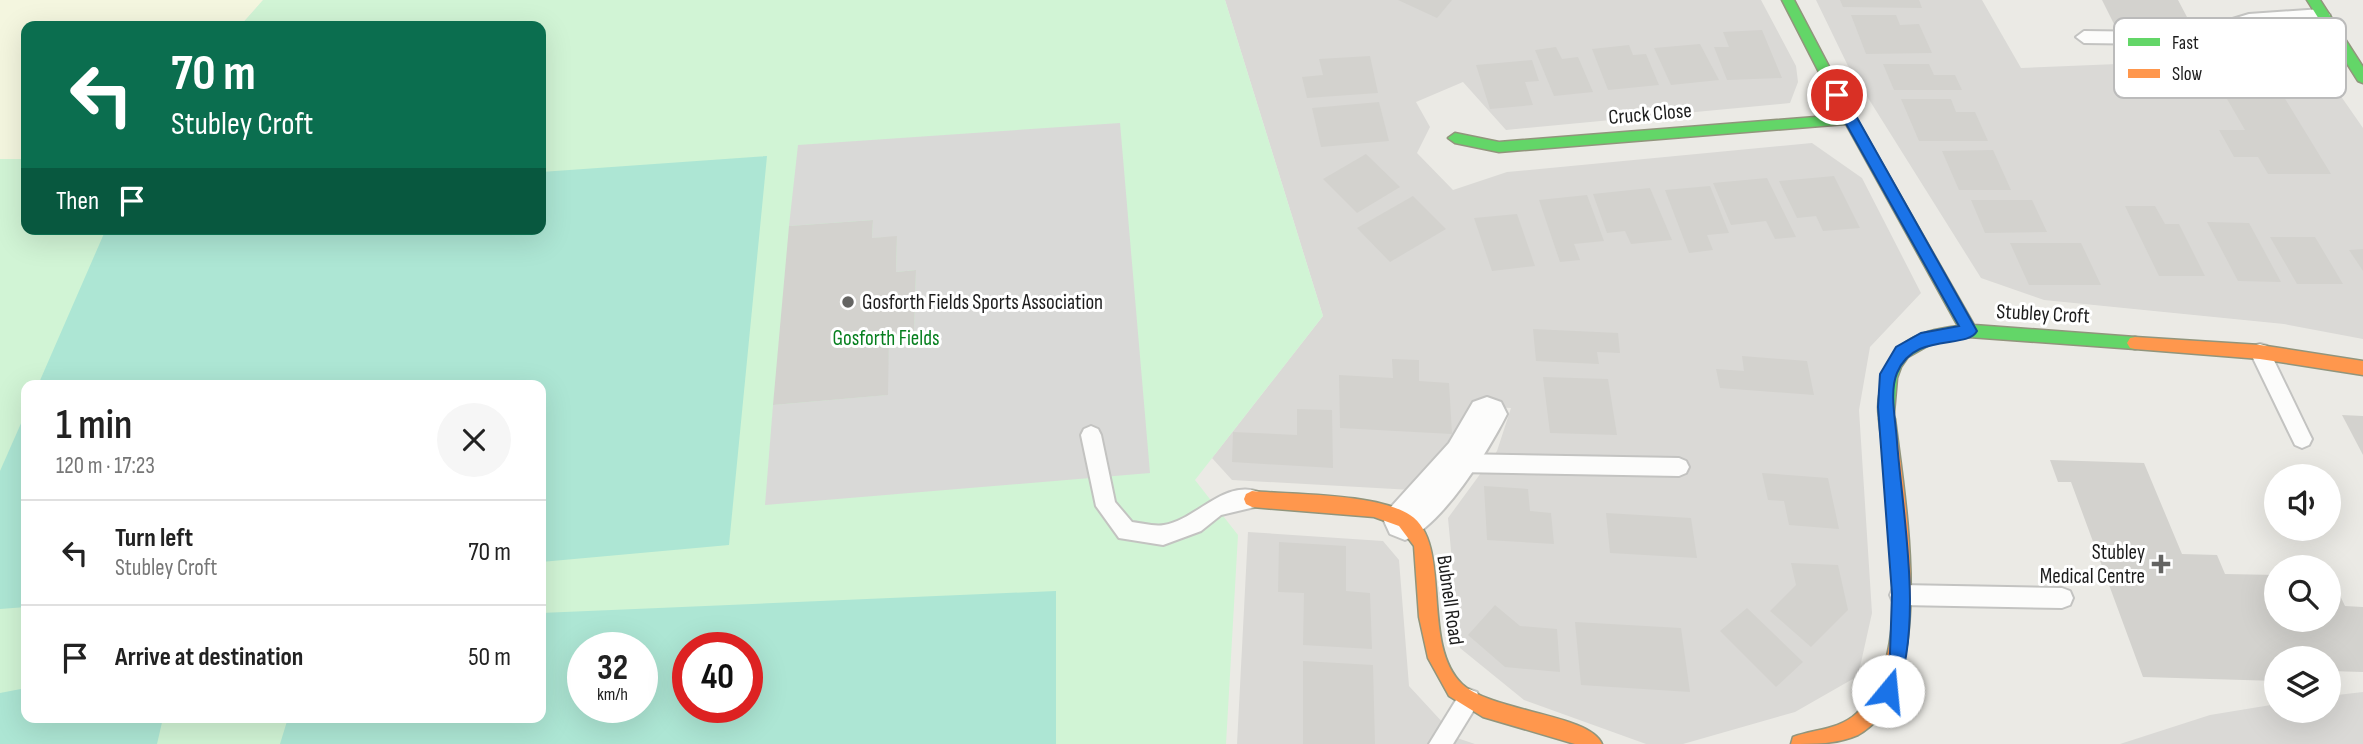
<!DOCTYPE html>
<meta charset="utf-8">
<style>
:root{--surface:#fff;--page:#f6f6f6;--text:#222;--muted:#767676;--line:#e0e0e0}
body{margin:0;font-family:"Sofia Sans Condensed",sans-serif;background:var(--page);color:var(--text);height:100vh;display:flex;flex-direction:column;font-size:26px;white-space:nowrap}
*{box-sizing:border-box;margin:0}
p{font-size:23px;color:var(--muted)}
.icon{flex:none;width:38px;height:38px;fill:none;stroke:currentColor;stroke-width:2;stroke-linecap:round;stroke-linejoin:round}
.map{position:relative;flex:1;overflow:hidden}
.side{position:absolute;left:21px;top:380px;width:525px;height:343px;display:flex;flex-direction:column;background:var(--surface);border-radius:14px;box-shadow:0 7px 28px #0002}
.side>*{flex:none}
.top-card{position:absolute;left:21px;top:21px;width:525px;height:214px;border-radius:14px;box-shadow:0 7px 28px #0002;background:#0b6e4f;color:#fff;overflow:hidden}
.tools{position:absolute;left:2264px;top:464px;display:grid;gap:14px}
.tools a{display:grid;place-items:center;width:77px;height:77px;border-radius:50%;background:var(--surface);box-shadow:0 7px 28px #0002;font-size:35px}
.speed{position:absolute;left:567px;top:632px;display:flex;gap:14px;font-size:35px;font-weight:700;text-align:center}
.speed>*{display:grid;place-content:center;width:91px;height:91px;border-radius:50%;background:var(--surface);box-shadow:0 7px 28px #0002;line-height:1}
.speed small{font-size:18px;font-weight:400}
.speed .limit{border:10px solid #d22;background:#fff;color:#111}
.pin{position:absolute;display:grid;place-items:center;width:60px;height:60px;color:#fff;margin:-30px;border:4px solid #fff;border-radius:50%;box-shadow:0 2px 7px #0007}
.me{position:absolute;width:77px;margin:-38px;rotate:17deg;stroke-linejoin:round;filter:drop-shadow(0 0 5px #0008)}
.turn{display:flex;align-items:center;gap:24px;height:147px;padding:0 35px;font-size:32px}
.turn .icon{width:91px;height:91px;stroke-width:2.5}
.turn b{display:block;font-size:49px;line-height:60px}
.then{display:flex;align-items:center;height:66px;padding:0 35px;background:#0003;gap:14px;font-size:26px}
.round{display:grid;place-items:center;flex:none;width:74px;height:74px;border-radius:37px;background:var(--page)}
.summary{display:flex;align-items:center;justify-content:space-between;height:119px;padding:0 35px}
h1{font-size:42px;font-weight:600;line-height:52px}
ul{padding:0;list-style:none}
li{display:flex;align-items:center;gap:21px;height:105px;padding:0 35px;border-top:2px solid var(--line)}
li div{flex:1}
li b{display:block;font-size:26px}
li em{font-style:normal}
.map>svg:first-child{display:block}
</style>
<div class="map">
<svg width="2363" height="744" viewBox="0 0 2363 744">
<rect width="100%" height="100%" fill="#ebeae5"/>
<!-- residential -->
<g fill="#dad9d6">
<path d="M 1225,0 L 1761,0 L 1796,66 L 1798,82 L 1790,103 L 1506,130 L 1463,82 L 1416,102 L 1430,127 L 1417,153 L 1453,190 L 1507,172 L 1812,143 L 1862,178 L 1921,293 L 1870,347 L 1859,410 L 1872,613 L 1858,676 L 1795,712 L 1683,744 L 1646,744 L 1524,700 L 1460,648 L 1448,518 L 1497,451 L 1511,408 L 1472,406 L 1472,419 L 1412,490 L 1232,480 L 1212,458 L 1323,316 Z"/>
<path d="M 1816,0 L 1982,0 L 2021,68 L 2313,56 L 2363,128 L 2363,339 L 2284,324 L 2044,300 L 1981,278 L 1848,66 Z"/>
<path d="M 1248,532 L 1383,541 L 1399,560 L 1409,686 L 1457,738 L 1475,744 L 1237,744 Z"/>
<path d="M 2363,692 L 2363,744 L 2120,744 L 2210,715 L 2277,704 L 2277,710 L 2329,710 L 2329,696 Z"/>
</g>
<!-- education -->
<path fill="#f4f6df" d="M 0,0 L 263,0 L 240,26 L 26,26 L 26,159 L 0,159 Z"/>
<!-- park -->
<path fill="#d1f4d5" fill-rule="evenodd" d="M 263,0 L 1225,0 L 1323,316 L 1195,480 L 1238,535 L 1226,744 L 0,744 L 0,159 L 26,159 L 26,229 L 541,229 L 541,26 L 240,26 ZM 26,385 L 541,385 L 541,718 L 26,718 ZM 583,648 L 642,648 L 642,707 L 583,707 ZM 688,648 L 747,648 L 747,707 L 688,707 Z"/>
<!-- pitch -->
<g fill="#ade6d4" fill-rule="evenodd">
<path d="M 767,156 L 729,545 L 541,562 L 541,385 L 38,385 L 106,229 L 541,229 L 541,172 Z"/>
<path d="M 26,412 L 26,607 L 0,609 L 0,471 Z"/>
<path d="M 1056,591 L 1056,744 L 280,744 L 288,718 L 541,718 L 541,613 ZM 583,648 L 642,648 L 642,707 L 583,707 ZM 688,648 L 747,648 L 747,707 L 688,707 Z"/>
<path d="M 26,688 L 26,718 L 163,718 L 157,744 L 0,744 L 0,693 Z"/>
</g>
<!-- parking -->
<path fill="#d9d9d7" d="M 1120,123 L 1150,473 L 765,505 L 773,405 L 887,395 L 889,335 L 914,332 L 916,270 L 896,272 L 897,237 L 872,238 L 873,220 L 789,226 L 798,145 Z"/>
<!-- building -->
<g fill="#d3d2ce">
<path d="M 1398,0 L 1452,0 L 1437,18 Z"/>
<path d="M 1840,0 L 1919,0 L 1922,8 L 1843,7 Z"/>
<path d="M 2102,0 L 2178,0 L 2187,17 L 2165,17 L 2170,27 L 2115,26 Z"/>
<path d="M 1851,15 L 1896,15 L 1900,25 L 1919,24 L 1932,53 L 1866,54 Z"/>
<path d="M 1762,30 L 1782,78 L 1727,80 L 1714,47 L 1729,47 L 1723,32 Z"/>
<path d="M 1700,44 L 1719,80 L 1671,85 L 1654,48 Z"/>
<path d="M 1629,45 L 1633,55 L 1646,54 L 1659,85 L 1608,90 L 1592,49 Z"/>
<path d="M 1556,47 L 1562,59 L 1578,57 L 1593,92 L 1554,96 L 1535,50 Z"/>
<path d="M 1370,56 L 1378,93 L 1307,98 L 1302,77 L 1323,75 L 1319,59 Z"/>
<path d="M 1532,60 L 1539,81 L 1525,82 L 1533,105 L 1490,109 L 1476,65 Z"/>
<path d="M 2205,61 L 2262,61 L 2331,174 L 2268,174 L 2258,157 L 2234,157 L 2219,130 L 2245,130 Z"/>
<path d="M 1883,64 L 1929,64 L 1934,75 L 1955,75 L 1962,90 L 1894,90 Z"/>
<path d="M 1901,99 L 1951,99 L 1956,112 L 1975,112 L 1988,141 L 1919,141 Z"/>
<path d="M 1379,102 L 1389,141 L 1321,147 L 1312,108 Z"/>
<path d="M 1993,150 L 2011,190 L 1959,190 L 1942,151 Z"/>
<path d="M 1366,154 L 1400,187 L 1357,213 L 1323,179 Z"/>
<path d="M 1834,176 L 1860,228 L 1823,231 L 1816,216 L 1797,218 L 1779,181 Z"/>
<path d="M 1767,178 L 1796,237 L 1775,239 L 1766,221 L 1731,225 L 1713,183 Z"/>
<path d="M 1710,186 L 1729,233 L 1707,235 L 1713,250 L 1689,253 L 1665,190 Z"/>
<path d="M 1650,188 L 1672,240 L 1631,244 L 1625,231 L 1607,233 L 1593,194 Z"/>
<path d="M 1587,195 L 1604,241 L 1574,244 L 1580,260 L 1560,262 L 1539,200 Z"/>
<path d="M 1413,196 L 1446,229 L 1390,262 L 1357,228 Z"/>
<path d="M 1971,200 L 2032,200 L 2047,232 L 1985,233 Z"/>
<path d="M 2125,206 L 2155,206 L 2165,224 L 2179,224 L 2205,276 L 2159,276 Z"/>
<path d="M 1517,214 L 1535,266 L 1492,271 L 1474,218 Z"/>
<path d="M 873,220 L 872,238 L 897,236 L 896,272 L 916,270 L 914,333 L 889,335 L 888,395 L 773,405 L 789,226 Z"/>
<path d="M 2207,222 L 2249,223 L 2281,282 L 2238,281 Z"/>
<path d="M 2270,237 L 2315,237 L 2343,284 L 2297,284 Z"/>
<path d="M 2010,243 L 2081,243 L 2101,285 L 2029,285 Z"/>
<path d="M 2363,249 L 2363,271 L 2349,250 Z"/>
<path d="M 1533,329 L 1618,333 L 1620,353 L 1597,352 L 1599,364 L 1536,361 Z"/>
<path d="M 1742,356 L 1807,361 L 1814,395 L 1720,388 L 1716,369 L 1744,371 Z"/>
<path d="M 1392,359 L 1419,360 L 1419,381 L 1449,383 L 1452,434 L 1340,428 L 1339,375 L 1393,378 Z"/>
<path d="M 1543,377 L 1608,379 L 1617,435 L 1550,433 Z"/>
<path d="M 1297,409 L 1332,410 L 1333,468 L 1232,462 L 1233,432 L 1297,435 Z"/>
<path d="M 2342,415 L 2363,416 L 2363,455 Z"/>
<path d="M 2050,460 L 2144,463 L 2182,554 L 2217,555 L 2225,574 L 2277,575 L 2277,620 L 2329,620 L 2331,577 L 2345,606 L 2363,607 L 2363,672 L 2329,671 L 2329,658 L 2277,658 L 2277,681 L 2143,677 L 2071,482 L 2058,482 Z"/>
<path d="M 1762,473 L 1828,478 L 1839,529 L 1789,525 L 1784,501 L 1768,500 Z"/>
<path d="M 1484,486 L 1528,489 L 1530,511 L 1551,513 L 1554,544 L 1487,540 Z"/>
<path d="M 1606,513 L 1691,518 L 1697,558 L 1610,553 Z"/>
<path d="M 1279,542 L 1346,546 L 1346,591 L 1370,593 L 1372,649 L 1303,645 L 1304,593 L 1278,592 Z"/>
<path d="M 1791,563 L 1838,565 L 1848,610 L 1811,647 L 1770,611 L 1796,585 Z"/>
<path d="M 1495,605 L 1520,626 L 1557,629 L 1560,672 L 1505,667 L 1468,635 Z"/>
<path d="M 1747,608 L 1803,662 L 1776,687 L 1720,631 Z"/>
<path d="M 1575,622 L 1681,628 L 1690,692 L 1581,685 Z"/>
<path d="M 1303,661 L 1373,665 L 1375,744 L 1303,744 Z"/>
</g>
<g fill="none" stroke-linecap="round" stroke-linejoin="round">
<defs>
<g id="lane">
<path d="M 2322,9 L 2330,15 L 2328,19 L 2249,26 L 2203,40 L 2158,44 L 2084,43 L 2076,37 L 2084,31 L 2158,32 L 2203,28 L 2249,14 Z"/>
<path d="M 2260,344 L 2267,346 L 2309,433 L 2312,439 L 2309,445 L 2302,448 L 2295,445 L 2250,352 L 2253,346 Z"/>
<path d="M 1091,426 L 1098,429 L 1101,435 L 1115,502 L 1132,522 C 1142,523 1154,527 1164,525 C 1196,520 1224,479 1259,492 L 1262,499 L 1259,506 L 1221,515 L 1201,531 L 1163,545 L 1119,538 L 1096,506 L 1081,435 L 1084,429 Z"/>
<path d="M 1457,454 L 1679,458 L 1686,461 L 1689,467 L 1686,473 L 1679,476 L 1457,472 L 1450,469 L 1447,463 L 1450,457 Z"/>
<path d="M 1901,585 L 2062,588 L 2070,591 L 2073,598 L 2070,605 L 2062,608 L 1901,605 L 1893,602 L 1890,595 L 1893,588 Z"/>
<path d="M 1469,689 L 1477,692 L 1480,700 L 1453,744 L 1429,744 L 1461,692 Z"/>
</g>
<path id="street" d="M 1487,397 L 1501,402 L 1507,414 C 1489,450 1442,526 1405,540 L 1390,534 L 1384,521 L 1390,508 L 1449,443 L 1473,402 Z"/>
<g id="fast">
<path d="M 1782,0 L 1794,0 L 1856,118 L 1974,325 L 2135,337 L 2140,338 L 2143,343 L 2140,348 L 2135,349 L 1969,337 L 1931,344 L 1908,357 L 1901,367 L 1897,378 L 1893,424 L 1887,426 L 1881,424 C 1877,414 1878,401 1880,391 C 1886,344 1915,331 1958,326 L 1846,124 L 1499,152 L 1455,143 L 1448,138 L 1455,133 L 1499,142 L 1841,115 Z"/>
<path d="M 2307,0 L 2320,0 L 2363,67 L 2363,83 L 2358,81 Z"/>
</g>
<g id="slow">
<path d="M 2135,337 L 2260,345 L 2363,361 L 2363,375 L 2260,359 L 2135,349 L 2130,348 L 2127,343 L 2130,338 Z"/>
<path d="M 1887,412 L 1893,414 L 1895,419 C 1904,495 1940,690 1858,735 C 1837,744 1815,744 1791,744 L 1793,737 C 1815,729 1839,730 1857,713 C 1918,660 1887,491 1879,419 L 1881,414 Z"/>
<path d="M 1252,491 C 1293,495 1376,493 1410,515 C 1453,543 1420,644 1462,684 C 1492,712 1590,714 1602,744 L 1575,744 L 1483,717 L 1449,696 L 1428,658 L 1419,617 L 1414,546 L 1399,526 L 1374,517 L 1252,507 L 1246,504 L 1244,499 L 1246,494 Z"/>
</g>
</defs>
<!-- lane casing -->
<use href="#lane" stroke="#c3c3c1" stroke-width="4"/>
<!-- street casing -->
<use href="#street" stroke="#c3c3c1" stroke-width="4"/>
<!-- fast casing -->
<use href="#fast" stroke="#91957c" stroke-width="3"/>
<!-- slow casing -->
<use href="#slow" stroke="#91957c" stroke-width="3"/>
<!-- lane -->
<use href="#lane" fill="#fcfcfb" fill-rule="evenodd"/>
<!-- street -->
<use href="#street" fill="#fcfcfb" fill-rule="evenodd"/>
<!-- fast -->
<use href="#fast" fill="#63d668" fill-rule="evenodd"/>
<!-- slow -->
<use href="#slow" fill="#ff974d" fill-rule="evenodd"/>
</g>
<!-- route -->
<path fill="#1a73e8" stroke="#114b97" stroke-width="2" d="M 1837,90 L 1842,91 L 1977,331 C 1967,350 1914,331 1897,373 C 1889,392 1896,422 1897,442 C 1903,518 1924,626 1895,697 L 1888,700 L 1882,697 L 1879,691 L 1890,654 L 1892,594 L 1878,407 L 1880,374 L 1896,347 L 1921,333 L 1959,326 L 1830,95 Z"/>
<!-- markers -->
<g fill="#646462" stroke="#fff" stroke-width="2.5">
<circle cx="848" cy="302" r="7"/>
<path d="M2157.5 553.5h7v7h7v7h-7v7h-7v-7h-7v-7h7z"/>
</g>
<g text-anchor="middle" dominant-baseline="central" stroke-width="6" stroke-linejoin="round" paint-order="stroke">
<!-- street labels -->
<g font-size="21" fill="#1c1c1c" stroke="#fff">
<text transform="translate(1650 114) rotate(-5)">Cruck Close</text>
<text transform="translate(2043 314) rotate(3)">Stubley Croft</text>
<text transform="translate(1450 600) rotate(82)">Bubnell Road</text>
</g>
<!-- poi labels -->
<g font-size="21" fill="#1c1c1c" stroke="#fff" text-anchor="start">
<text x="862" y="302">Gosforth Fields Sports Association</text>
<text x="2145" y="552" text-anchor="end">Stubley<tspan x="2145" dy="24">Medical Centre</tspan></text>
</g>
<!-- park labels -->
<g font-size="21" fill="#067f1e" stroke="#fff">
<text x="886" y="338">Gosforth Fields</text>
</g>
</g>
<!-- legend -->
<rect x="2114" y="18" width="232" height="80" rx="10" fill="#fff" stroke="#bbb" stroke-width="2"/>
<rect x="2128" y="38" width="32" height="8" fill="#63d668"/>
<rect x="2128" y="69" width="32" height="9" fill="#ff974d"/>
<g font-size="19" fill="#1c1c1c">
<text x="2172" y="49">Fast</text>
<text x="2172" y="80">Slow</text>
</g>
</svg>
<div class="tools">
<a><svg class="icon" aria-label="sound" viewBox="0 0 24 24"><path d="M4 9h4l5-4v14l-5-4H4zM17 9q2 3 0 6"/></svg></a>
<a><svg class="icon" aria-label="search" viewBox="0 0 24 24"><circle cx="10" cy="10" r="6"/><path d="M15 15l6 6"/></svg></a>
<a><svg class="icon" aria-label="layers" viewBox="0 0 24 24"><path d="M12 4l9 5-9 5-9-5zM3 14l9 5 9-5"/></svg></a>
</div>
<div class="speed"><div>32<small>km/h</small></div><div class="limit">40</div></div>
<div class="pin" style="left:1837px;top:95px;background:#d93025"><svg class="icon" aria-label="arrive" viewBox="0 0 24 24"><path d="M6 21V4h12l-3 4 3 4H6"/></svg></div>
<svg class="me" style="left:1888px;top:691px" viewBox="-20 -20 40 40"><circle r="19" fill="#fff"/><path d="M0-13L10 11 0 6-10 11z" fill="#1a73e8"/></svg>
<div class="top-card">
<div class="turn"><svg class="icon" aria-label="left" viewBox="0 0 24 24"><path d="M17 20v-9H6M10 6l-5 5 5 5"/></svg><div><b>70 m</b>Stubley Croft</div></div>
<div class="then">Then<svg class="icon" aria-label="arrive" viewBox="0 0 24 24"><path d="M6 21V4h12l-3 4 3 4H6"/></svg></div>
</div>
<section class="side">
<div class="summary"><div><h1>1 min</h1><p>120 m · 17:23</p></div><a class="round"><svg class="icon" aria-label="close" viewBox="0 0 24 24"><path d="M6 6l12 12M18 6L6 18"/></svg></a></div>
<ul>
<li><svg class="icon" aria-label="left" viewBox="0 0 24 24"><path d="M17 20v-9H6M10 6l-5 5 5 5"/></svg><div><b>Turn left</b><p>Stubley Croft</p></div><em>70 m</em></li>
<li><svg class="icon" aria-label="arrive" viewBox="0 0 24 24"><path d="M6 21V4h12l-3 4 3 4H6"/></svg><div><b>Arrive at destination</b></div><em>50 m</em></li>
</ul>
</section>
</div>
